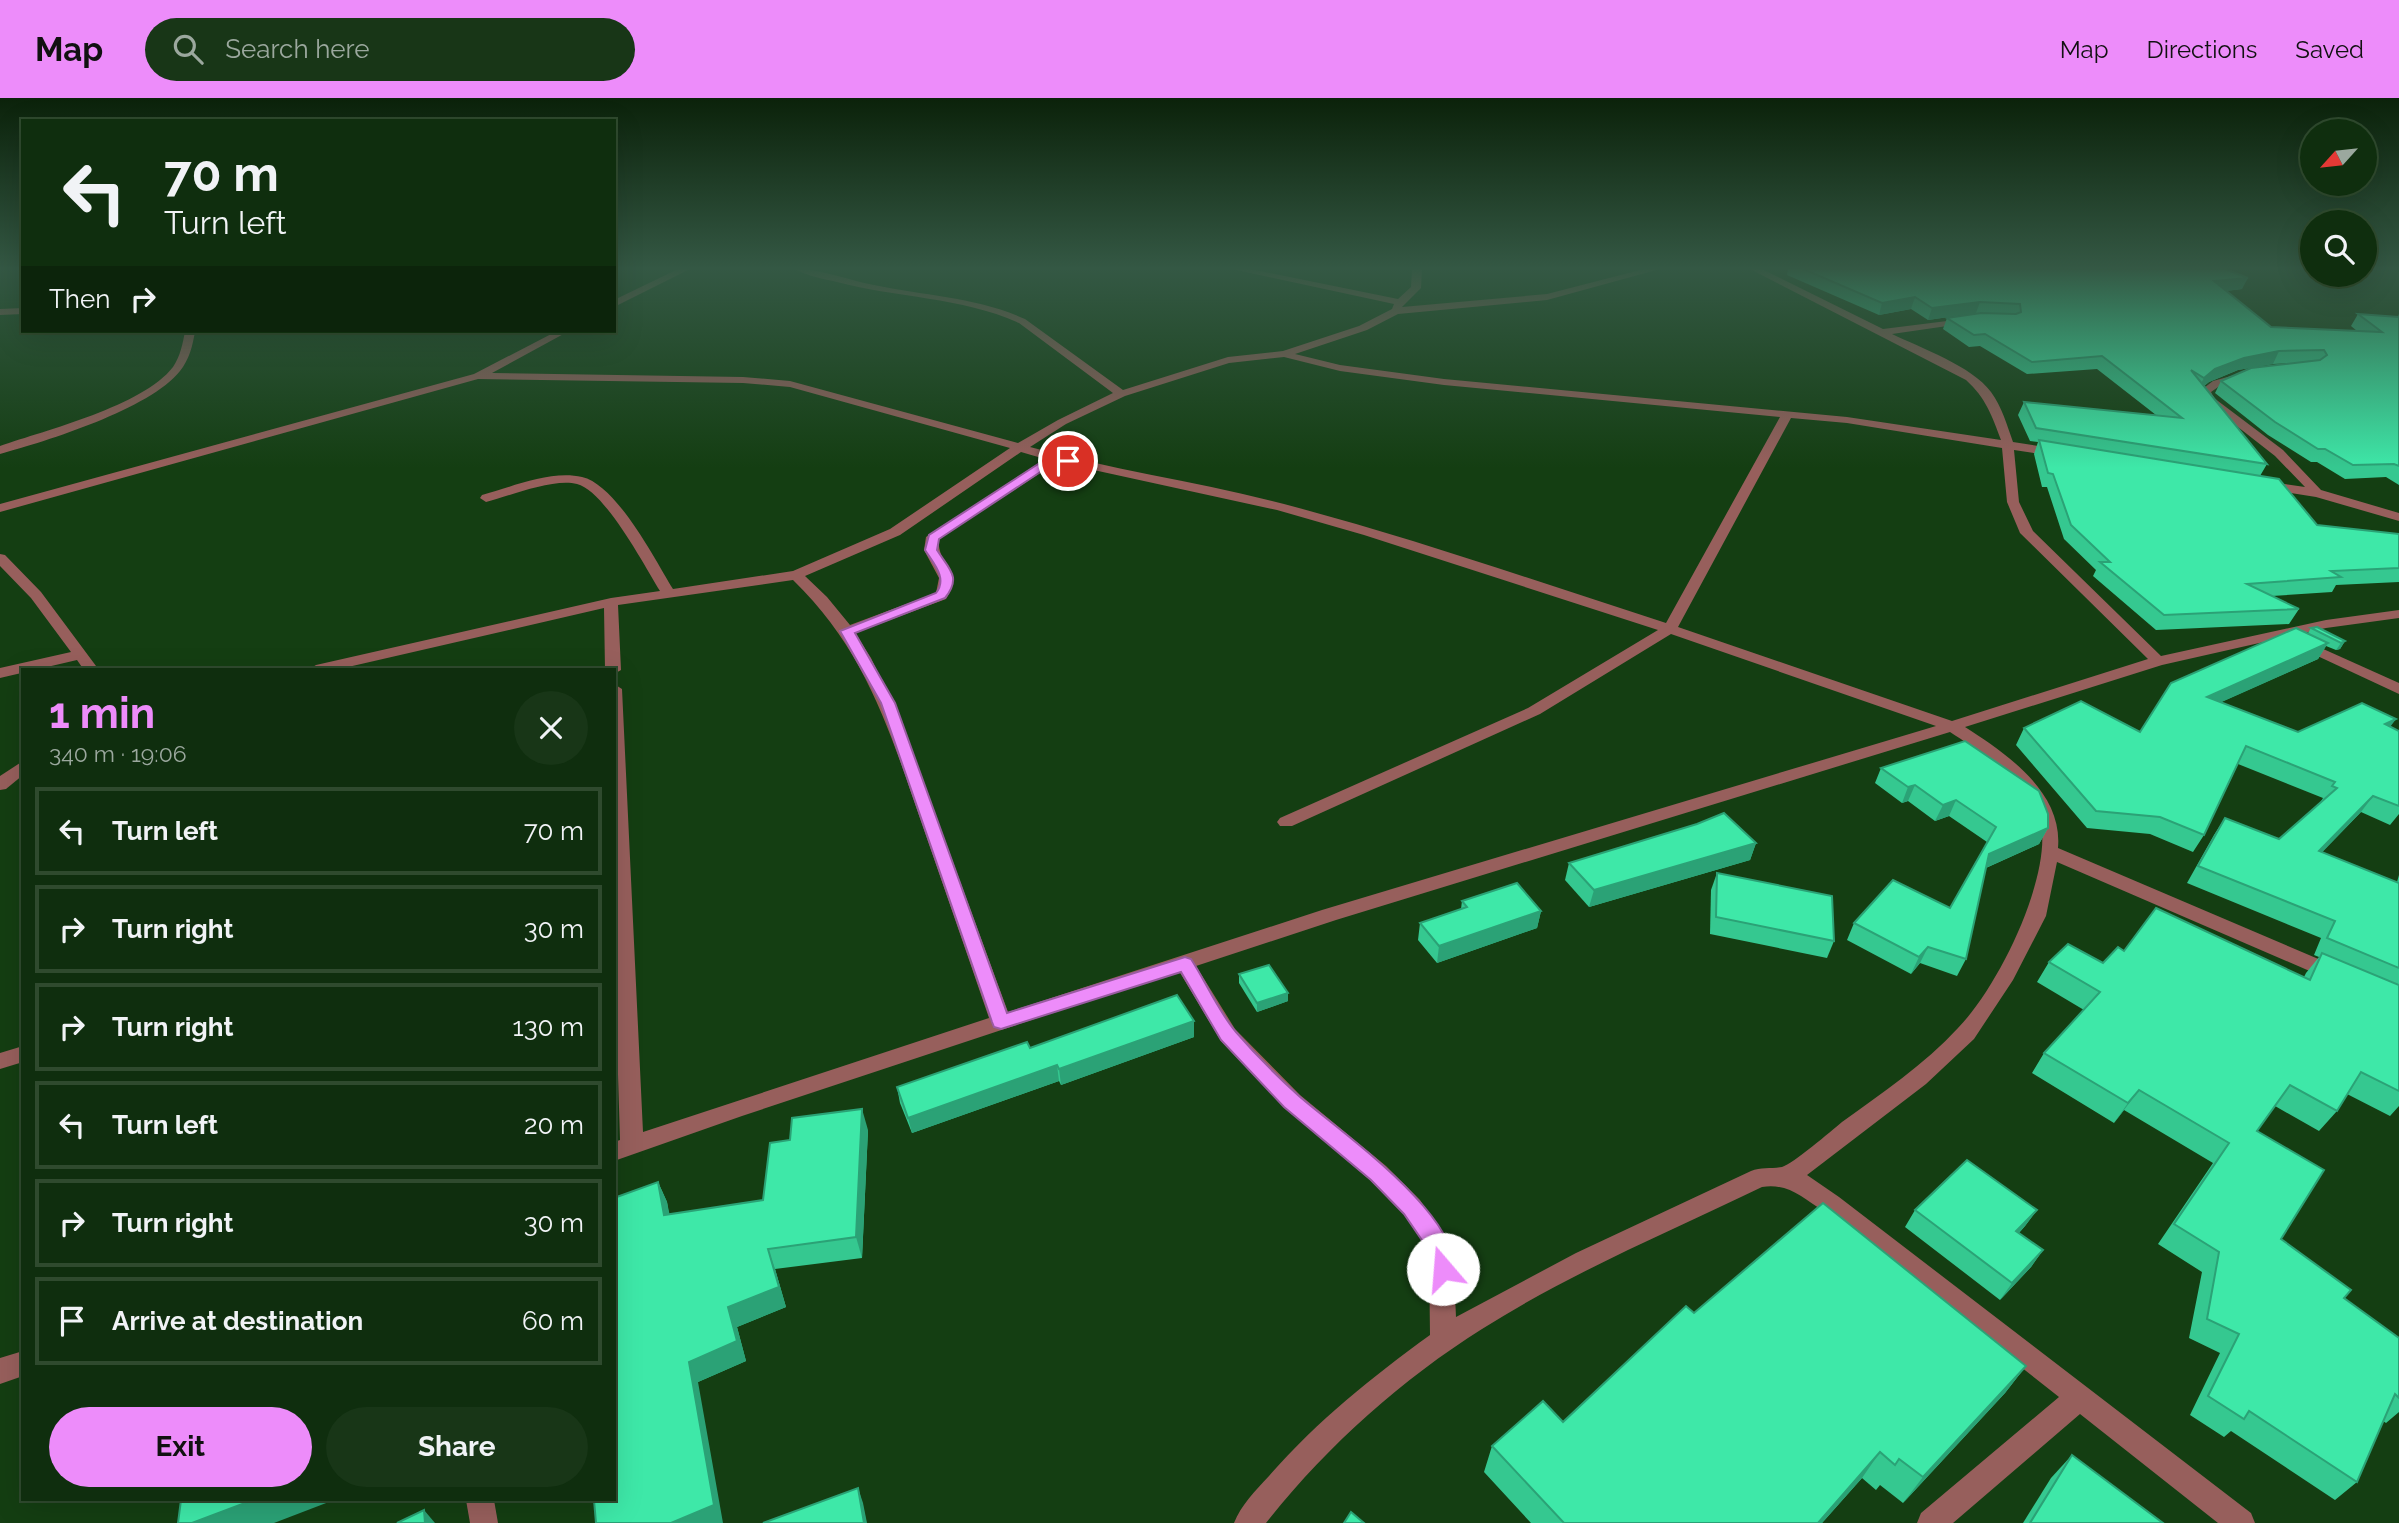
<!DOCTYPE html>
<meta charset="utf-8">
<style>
:root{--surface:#0f2e0e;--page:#183617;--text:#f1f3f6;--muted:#9ba89e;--line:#2f4a2e;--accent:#ed8cfa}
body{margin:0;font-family:Raleway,sans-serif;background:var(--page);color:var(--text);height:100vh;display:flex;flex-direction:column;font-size:26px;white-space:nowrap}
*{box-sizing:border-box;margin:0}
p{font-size:23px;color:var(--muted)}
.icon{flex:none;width:38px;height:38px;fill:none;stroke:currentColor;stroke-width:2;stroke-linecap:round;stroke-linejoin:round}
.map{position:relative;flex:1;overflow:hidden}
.sheet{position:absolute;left:21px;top:570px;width:595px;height:833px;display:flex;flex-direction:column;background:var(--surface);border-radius:0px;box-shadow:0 7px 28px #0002,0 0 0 2px var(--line)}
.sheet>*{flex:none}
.top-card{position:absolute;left:21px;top:21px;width:595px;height:214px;border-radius:0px;box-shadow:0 7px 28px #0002,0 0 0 2px var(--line);background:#0f2e0e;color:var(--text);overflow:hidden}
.needle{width:46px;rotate:243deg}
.tools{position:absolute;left:2300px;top:21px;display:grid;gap:14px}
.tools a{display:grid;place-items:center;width:77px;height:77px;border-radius:50%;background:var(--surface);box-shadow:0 7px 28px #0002,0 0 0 2px var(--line);font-size:35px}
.pin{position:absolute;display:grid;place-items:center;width:60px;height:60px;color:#fff;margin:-30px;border:4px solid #fff;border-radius:50%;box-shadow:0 2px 7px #0007}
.me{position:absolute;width:77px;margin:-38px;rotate:342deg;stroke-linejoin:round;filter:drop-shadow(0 0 5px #0008)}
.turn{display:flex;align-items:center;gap:24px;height:147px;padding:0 28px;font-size:32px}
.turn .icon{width:91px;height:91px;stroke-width:2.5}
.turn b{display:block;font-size:49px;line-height:60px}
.then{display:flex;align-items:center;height:66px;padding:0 28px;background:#0003;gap:14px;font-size:26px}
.round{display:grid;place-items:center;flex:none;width:74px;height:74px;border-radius:37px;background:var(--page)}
.summary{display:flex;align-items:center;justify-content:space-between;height:119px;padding:0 28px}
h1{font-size:42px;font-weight:700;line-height:52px;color:var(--accent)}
.action{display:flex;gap:14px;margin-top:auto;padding:14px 28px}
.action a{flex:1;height:80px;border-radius:42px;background:var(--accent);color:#111;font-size:28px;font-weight:700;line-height:80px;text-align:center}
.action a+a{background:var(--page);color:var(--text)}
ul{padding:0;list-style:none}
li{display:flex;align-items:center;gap:21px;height:88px;margin:0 14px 10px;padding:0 14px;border:4px solid var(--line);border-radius:0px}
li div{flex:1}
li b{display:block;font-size:26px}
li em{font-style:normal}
header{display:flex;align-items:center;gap:42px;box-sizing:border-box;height:98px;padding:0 35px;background:var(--accent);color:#111}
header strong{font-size:33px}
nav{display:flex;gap:38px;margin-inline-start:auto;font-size:24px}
.search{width:490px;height:63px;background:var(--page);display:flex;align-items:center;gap:18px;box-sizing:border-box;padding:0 24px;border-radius:38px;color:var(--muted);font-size:26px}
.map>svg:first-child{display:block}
</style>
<header>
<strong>Map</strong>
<div class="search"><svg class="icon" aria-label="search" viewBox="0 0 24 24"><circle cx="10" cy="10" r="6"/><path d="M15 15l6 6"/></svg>Search here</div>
<nav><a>Map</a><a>Directions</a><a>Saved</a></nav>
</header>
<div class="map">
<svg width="2399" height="1425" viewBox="0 0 2399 1425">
<rect width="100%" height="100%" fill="#143e12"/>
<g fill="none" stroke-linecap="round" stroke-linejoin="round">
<!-- minor -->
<g fill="#975f5c" fill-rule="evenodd">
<path d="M 678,171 L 690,171 L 614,209 L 614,202 Z"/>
<path d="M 795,171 C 822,171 848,182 874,187 C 925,198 977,199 1025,221 L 1123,292 L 1228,259 L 1283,253 L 1359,228 L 1392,211 L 1394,206 L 1232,171 L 1250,171 L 1398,201 L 1411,189 L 1412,171 L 1422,171 L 1421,190 L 1402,209 L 1547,196 L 1644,171 L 1660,171 L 1547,202 L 1398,216 L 1367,232 L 1295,256 L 1340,267 L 1444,281 L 1847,319 L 2001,342 C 1992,318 1986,300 1966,282 L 1750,171 L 1762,171 L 1883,231 L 1971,220 L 1971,224 L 1968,225 L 1892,236 C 1921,250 1972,268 1991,294 C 2002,309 2007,327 2013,344 L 2063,352 L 2065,355 L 2059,359 L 2014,352 L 2019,404 L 2033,433 L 2161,558 L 2326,522 L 2399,512 L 2399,520 L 2326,530 L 2162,567 L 1965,629 C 2007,656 2063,694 2058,750 L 2342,871 L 2345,876 L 2342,881 L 2335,883 L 2328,881 L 2057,764 L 2046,818 L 2013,882 L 1974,941 L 1926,986 L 1807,1077 L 1839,1099 L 2251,1415 L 2255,1425 L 2218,1425 L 2080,1316 L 1953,1425 L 1917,1425 L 1921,1415 L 2059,1299 L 1823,1113 C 1802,1099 1788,1085 1762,1089 C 1669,1134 1570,1175 1482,1231 C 1401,1282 1326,1349 1266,1425 L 1234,1425 C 1241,1407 1256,1392 1269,1378 C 1316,1324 1372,1279 1430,1237 L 1429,1154 L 1404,1116 L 1370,1082 L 1284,1009 L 1221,943 L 1179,873 L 742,1018 L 614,1063 L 614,1044 L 620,1042 L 614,846 L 614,586 L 622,591 L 643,1034 L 989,920 C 967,856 945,792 923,729 C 890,634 867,554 793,482 L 618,507 L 621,572 L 614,576 L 614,572 L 605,572 L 604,510 L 335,572 L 308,572 L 316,567 L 611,500 L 660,493 C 644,467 605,393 577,386 C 553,380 510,398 486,404 L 480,400 L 482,397 C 512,389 550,372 582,379 C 617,387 655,462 673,491 L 793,473 L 890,431 L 1010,350 L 790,289 L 743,285 L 478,281 L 0,414 L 0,406 L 474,276 L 557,233 L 569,233 L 492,275 L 743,279 L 790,283 L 1018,345 L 1058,322 L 1113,295 L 1019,225 C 962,199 897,200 837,184 C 824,181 807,178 795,171 ZM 1284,259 L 1340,273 L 1444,287 L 1780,319 L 1666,525 C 1539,484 1413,440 1284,406 C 1200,384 1113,372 1030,349 L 1066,326 L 1125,298 L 1229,265 ZM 1791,320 L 1847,325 L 2002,350 L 2007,404 L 2020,435 L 2148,561 L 1952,623 L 1678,529 ZM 1021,354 L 1045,361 L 926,439 L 924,452 L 939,480 L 936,495 L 850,527 L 827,499 L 805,478 L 900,437 ZM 1057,364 L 1277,412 L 1364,437 L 1658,532 L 1528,610 L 1280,720 L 1277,724 L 1280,728 L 1292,728 L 1540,616 L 1671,536 L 1936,628 L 1322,812 L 1008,914 L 902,625 L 871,560 L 855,535 L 946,501 C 965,472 936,467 939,441 ZM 1950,634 C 1981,654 2038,692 2042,732 C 2047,789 1997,890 1958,930 C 1924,967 1882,995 1842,1024 C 1831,1033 1793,1066 1782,1069 C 1772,1071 1761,1069 1751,1073 L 1576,1155 L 1456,1219 L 1453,1151 L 1420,1102 L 1386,1068 L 1300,997 L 1235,931 L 1196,868 L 1336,822 Z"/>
<path d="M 23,210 L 23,216 L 0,217 L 0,211 Z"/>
<path d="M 185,233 L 195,233 C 193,247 189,262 180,273 C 150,311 47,343 0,356 L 0,348 C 46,332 143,308 173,269 C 180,259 183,245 185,233 Z"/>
<path d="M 2242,275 L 2247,278 L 2246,280 L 2221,287 L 2211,294 L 2214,300 L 2283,352 L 2321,392 L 2399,415 L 2399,423 L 2316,399 L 2259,390 L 2257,387 L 2263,383 L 2305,389 L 2275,358 L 2206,304 L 2200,293 L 2213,283 Z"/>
<path d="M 0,456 L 5,457 L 41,494 L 99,572 L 84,572 L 77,562 L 0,580 L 0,570 L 71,554 L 31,500 L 0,468 Z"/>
<path d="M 2301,541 L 2399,585 L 2399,596 L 2296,548 L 2294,545 L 2296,542 Z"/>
<path d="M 23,663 L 23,677 L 6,691 L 0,692 L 0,678 Z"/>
<path d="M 23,948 L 23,964 L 0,971 L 0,955 Z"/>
<path d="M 23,1253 L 23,1278 L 0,1286 L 0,1260 Z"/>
<path d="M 466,1402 L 494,1402 L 498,1425 L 470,1425 Z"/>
</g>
</g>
<!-- wall -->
<g fill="#35c890">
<path d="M 1788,171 L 2225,171 L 2242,191 L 2226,193 L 2271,229 L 2357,233 L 2351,228 L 2358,216 L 2398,219 L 2399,216 L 2399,387 L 2386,379 L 2345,381 L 2317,364 L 2311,364 L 2268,337 L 2215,295 L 2221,283 L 2296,265 L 2273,266 L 2238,272 L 2209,284 L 2204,288 L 2267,366 L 2260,378 L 2317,427 L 2399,436 L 2399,484 L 2336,487 L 2332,494 L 2272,498 L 2299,511 L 2289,526 L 2156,532 L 2093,478 L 2096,472 L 2064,441 L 2047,389 L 2042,389 L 2034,356 L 2038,344 L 2030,343 L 2018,317 L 2024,304 L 2156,317 L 2097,271 L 2027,276 L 1980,248 L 1969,249 L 1943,231 L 1947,220 L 1976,215 L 1928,222 L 1911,211 L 1879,217 L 1787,177 Z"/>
<path d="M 2311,530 L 2345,543 L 2340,551 L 2336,552 L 2326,548 L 2318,561 L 2221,604 L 2298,634 L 2396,621 L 2390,628 L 2399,633 L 2399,716 L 2390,727 L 2361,714 L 2322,754 L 2397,784 L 2399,777 L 2399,1008 L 2390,1018 L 2347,996 L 2337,1013 L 2319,1033 L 2275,1008 L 2257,1033 L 2281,1141 L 2344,1200 L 2399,1240 L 2399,1314 L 2386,1325 L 2383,1323 L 2357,1384 L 2335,1402 L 2231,1333 L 2224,1339 L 2190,1317 L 2220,1255 L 2189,1240 L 2202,1174 L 2158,1146 L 2213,1065 L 2124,1012 L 2114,1025 L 2032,975 L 2044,955 L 2084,912 L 2037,884 L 2049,864 L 2103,865 L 2124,853 L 2304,879 L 2306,875 L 2319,859 L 2314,857 L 2321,840 L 2187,785 L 2214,737 L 2225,720 L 2279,741 L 2320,705 L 2323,700 L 2238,666 L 2204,737 L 2193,754 L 2150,736 L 2087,730 L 2016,647 L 2024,630 L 2140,634 L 2308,535 Z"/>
<path d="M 1881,670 L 2048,730 L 2039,746 L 1986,770 L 1966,861 L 1957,878 L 1920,865 L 1911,876 L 1847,842 L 1854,825 L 1950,810 L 1987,744 L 1949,718 L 1935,723 L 1908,703 L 1902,705 L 1875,685 Z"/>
<path d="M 1756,745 L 1750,762 L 1589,809 L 1565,782 L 1569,765 Z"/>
<path d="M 1717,775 L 1834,843 L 1827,860 L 1710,836 L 1711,792 Z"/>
<path d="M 1462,803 L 1541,813 L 1537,830 L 1437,865 L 1418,842 L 1420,825 L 1461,811 Z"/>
<path d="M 1239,876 L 1288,895 L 1288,903 L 1257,914 L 1239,885 Z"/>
<path d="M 1194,923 L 1194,939 L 1061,987 L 1059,983 L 912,1035 L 900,1005 L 897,989 L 1030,950 Z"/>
<path d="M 868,1032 L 862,1160 L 775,1171 L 786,1209 L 737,1229 L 746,1263 L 698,1284 L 658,1084 L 667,1104 L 669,1117 L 763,1102 Z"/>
<path d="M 1915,1112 L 2037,1112 L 2025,1128 L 2019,1135 L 2043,1152 L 2031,1169 L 2000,1202 L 1905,1129 Z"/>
<path d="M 1694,1215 L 2026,1268 L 2005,1295 L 1903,1405 L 1880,1387 L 1876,1392 L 1862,1380 L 1822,1425 L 1531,1425 L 1484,1374 L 1492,1348 L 1563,1324 Z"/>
<path d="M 2072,1357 L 2163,1425 L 2023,1425 L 2051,1380 Z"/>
</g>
<!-- shaded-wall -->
<g fill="#2ba276">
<path d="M 2248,180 L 2242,191 L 2208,195 L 2214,183 Z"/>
<path d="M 1915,199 L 1911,211 L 1879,217 L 1882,205 Z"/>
<path d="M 1980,204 L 1976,215 L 1928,222 L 1932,210 Z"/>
<path d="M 2279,253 L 2273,266 L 2238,272 L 2209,284 L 2197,293 L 2204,280 L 2215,271 L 2244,260 Z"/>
<path d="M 2345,543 L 2340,551 L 2336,552 L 2341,545 Z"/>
<path d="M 2328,545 L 2318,561 L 2197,615 L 2207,599 Z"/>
<path d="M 2396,621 L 2384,637 L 2385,626 Z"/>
<path d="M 1915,687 L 1908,703 L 1902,705 L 1908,689 Z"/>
<path d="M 2373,698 L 2361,714 L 2307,770 L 2319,753 Z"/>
<path d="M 1956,702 L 1949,718 L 1935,723 L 1943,707 Z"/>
<path d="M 2048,730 L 2039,746 L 1981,772 L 1989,756 Z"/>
<path d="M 1756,745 L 1750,762 L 1589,809 L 1594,792 Z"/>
<path d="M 1541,813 L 1537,830 L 1437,865 L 1439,848 Z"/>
<path d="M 1928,849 L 1920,865 L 1911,876 L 1919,859 Z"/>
<path d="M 1288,895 L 1288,903 L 1257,914 L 1257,905 Z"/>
<path d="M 1194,923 L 1194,939 L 1061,987 L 1059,971 Z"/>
<path d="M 1057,967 L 1059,983 L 912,1035 L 908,1020 Z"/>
<path d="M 2139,992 L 2124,1012 L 2114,1025 L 2128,1005 Z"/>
<path d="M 862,1011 L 868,1032 L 862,1160 L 856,1139 Z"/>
<path d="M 658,1084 L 667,1104 L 674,1138 L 664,1117 Z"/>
<path d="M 2037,1112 L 2025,1128 L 2005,1150 L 2016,1133 Z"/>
<path d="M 768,1151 L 775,1171 L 786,1209 L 737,1229 L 746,1263 L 698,1284 L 723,1425 L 671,1425 L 689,1264 L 728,1209 Z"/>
<path d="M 2043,1152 L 2031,1169 L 2000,1202 L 2012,1185 Z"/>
<path d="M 2026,1268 L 2005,1295 L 1903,1405 L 1923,1379 Z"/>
<path d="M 1880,1354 L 1862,1380 L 1822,1425 L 1818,1425 Z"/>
<path d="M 858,1390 L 863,1405 L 867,1425 L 864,1425 Z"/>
<path d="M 253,1402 L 334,1402 L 274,1425 L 192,1425 Z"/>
<path d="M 424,1412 L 435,1425 L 425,1425 Z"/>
</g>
<!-- building -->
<g fill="#3ee8a8" stroke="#2ba276" stroke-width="2">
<path d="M 1803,171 L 2225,171 L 2248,180 L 2214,183 L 2271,229 L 2382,234 L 2358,216 L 2399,219 L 2399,368 L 2394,366 L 2353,367 L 2325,351 L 2318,351 L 2275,324 L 2221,283 L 2251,270 L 2320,262 L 2327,257 L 2324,252 L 2279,253 L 2244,260 L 2215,271 L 2204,280 L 2191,272 L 2267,366 L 2036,330 L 2024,304 L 2182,320 L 2102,258 L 2032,264 L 1985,236 L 1974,237 L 1947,220 L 1981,215 L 2016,216 L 2021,214 L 2020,206 L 1980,204 L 1932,210 L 1915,199 L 1882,205 Z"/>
<path d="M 2039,342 L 2279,381 L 2317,427 L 2399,436 L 2399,470 L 2331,473 L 2341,479 L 2247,486 L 2299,511 L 2164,517 L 2100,464 L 2110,464 L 2071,427 L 2053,376 L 2048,375 Z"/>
<path d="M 2317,529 L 2345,543 L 2341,545 L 2311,530 Z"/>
<path d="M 2296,530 L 2328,545 L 2207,599 L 2298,634 L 2362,605 L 2396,621 L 2385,626 L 2399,633 L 2399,708 L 2373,698 L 2319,753 L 2399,785 L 2399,870 L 2327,840 L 2335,823 L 2198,768 L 2225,720 L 2279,741 L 2337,690 L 2332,688 L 2335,684 L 2246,648 L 2204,737 L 2160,719 L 2096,713 L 2024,630 L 2081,603 L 2140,634 L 2171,585 Z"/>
<path d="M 1965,643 L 2039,693 L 2048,716 L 2048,730 L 1989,756 L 1966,861 L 1928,849 L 1919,859 L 1854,825 L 1893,782 L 1950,810 L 1996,729 L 1956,702 L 1943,707 L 1915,687 L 1908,689 L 1881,670 Z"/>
<path d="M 1724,715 L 1756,745 L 1594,792 L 1569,765 L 1697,726 Z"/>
<path d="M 1717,775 L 1832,798 L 1834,843 L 1716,819 Z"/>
<path d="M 1517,785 L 1541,813 L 1439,848 L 1420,825 L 1467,809 L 1462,803 Z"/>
<path d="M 2156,810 L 2310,882 L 2322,855 L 2399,887 L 2399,993 L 2361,974 L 2337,1013 L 2290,987 L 2257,1033 L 2324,1072 L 2281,1141 L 2351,1192 L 2344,1200 L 2399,1240 L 2399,1300 L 2395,1296 L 2357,1384 L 2249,1313 L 2244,1321 L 2208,1298 L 2239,1236 L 2207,1221 L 2219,1154 L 2174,1126 L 2229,1045 L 2139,992 L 2128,1005 L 2044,955 L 2100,894 L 2049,864 L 2068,846 L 2103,865 L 2118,849 L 2124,853 Z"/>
<path d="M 1269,867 L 1288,895 L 1257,905 L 1239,876 Z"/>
<path d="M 1177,897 L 1194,923 L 1059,971 L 1057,967 L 908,1020 L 897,989 L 1027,944 L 1030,950 Z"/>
<path d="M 862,1011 L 856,1139 L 768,1151 L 779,1189 L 728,1209 L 737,1243 L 689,1264 L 714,1407 L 671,1425 L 596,1425 L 594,1402 L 614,1402 L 614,1100 L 658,1084 L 664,1117 L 763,1102 L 770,1045 L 790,1042 L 792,1020 Z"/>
<path d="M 1967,1062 L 2037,1112 L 2016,1133 L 2043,1152 L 2012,1185 L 1915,1112 Z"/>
<path d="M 1823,1105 L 2026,1268 L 1923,1379 L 1899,1361 L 1895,1367 L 1880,1354 L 1818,1425 L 1564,1425 L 1492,1348 L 1543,1303 L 1563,1324 L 1686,1208 L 1694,1215 Z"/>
<path d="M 2072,1357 L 2163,1425 L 2030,1425 Z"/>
<path d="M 858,1390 L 864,1425 L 763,1425 Z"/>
<path d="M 181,1402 L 253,1402 L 192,1425 L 178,1425 Z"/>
<path d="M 424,1412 L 425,1425 L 397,1425 Z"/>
<path d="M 1351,1414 L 1364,1425 L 1344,1425 Z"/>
</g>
<!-- sky -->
<linearGradient id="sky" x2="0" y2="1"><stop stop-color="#0b220a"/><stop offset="0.46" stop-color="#345844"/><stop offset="1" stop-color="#345844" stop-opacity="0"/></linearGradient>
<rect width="2399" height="370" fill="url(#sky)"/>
<!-- route -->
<path fill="#ed8cfa" stroke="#9a5ba2" stroke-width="2" d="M 1052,357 L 1073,363 L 1068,366 L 1057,363 L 939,441 L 937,452 C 949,471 962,479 945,500 L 855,535 L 895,605 L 1007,915 L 1185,859 L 1191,861 C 1206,884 1218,913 1236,934 C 1255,956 1278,979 1299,998 C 1334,1029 1474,1126 1450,1178 L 1443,1181 L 1435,1178 L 1430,1154 L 1404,1116 L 1371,1082 L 1284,1009 L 1221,942 L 1181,874 L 1001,931 L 994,929 L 992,924 L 881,605 L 840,533 L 936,495 C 948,480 933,465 925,452 L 929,437 Z"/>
</svg>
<div class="tools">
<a><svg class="needle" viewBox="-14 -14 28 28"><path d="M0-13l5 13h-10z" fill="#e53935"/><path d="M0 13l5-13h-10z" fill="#9ba89e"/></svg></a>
<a><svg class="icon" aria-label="search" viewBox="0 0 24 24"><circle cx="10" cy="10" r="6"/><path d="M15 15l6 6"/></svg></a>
</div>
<div class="pin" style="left:1068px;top:363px;background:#d93025"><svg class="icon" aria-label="arrive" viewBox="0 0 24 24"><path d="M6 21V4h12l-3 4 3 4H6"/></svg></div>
<svg class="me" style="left:1443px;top:1171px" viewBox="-20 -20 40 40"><circle r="19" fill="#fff"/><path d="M0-13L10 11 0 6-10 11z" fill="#ed8cfa"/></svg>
<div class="top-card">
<div class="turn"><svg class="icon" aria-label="left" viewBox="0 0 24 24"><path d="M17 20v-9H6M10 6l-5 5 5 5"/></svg><div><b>70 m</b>Turn left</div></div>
<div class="then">Then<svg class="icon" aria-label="right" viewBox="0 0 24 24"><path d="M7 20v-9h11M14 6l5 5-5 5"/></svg></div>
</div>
<section class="sheet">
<div class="summary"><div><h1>1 min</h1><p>340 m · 19:06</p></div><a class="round"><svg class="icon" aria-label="close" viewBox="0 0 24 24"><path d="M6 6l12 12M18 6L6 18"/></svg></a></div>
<ul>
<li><svg class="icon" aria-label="left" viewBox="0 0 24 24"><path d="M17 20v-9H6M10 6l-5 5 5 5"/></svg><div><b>Turn left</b></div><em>70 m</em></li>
<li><svg class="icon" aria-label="right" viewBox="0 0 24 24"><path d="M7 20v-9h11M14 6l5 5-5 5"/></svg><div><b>Turn right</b></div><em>30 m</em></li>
<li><svg class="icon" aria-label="right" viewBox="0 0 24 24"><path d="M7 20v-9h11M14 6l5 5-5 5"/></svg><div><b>Turn right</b></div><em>130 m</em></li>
<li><svg class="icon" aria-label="left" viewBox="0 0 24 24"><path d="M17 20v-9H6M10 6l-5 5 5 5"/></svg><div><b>Turn left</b></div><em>20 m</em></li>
<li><svg class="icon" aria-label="right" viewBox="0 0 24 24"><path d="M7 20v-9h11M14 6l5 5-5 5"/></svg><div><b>Turn right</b></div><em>30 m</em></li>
<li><svg class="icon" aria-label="arrive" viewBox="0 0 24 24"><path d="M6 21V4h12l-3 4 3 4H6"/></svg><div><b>Arrive at destination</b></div><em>60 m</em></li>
</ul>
<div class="action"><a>Exit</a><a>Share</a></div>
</section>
</div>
